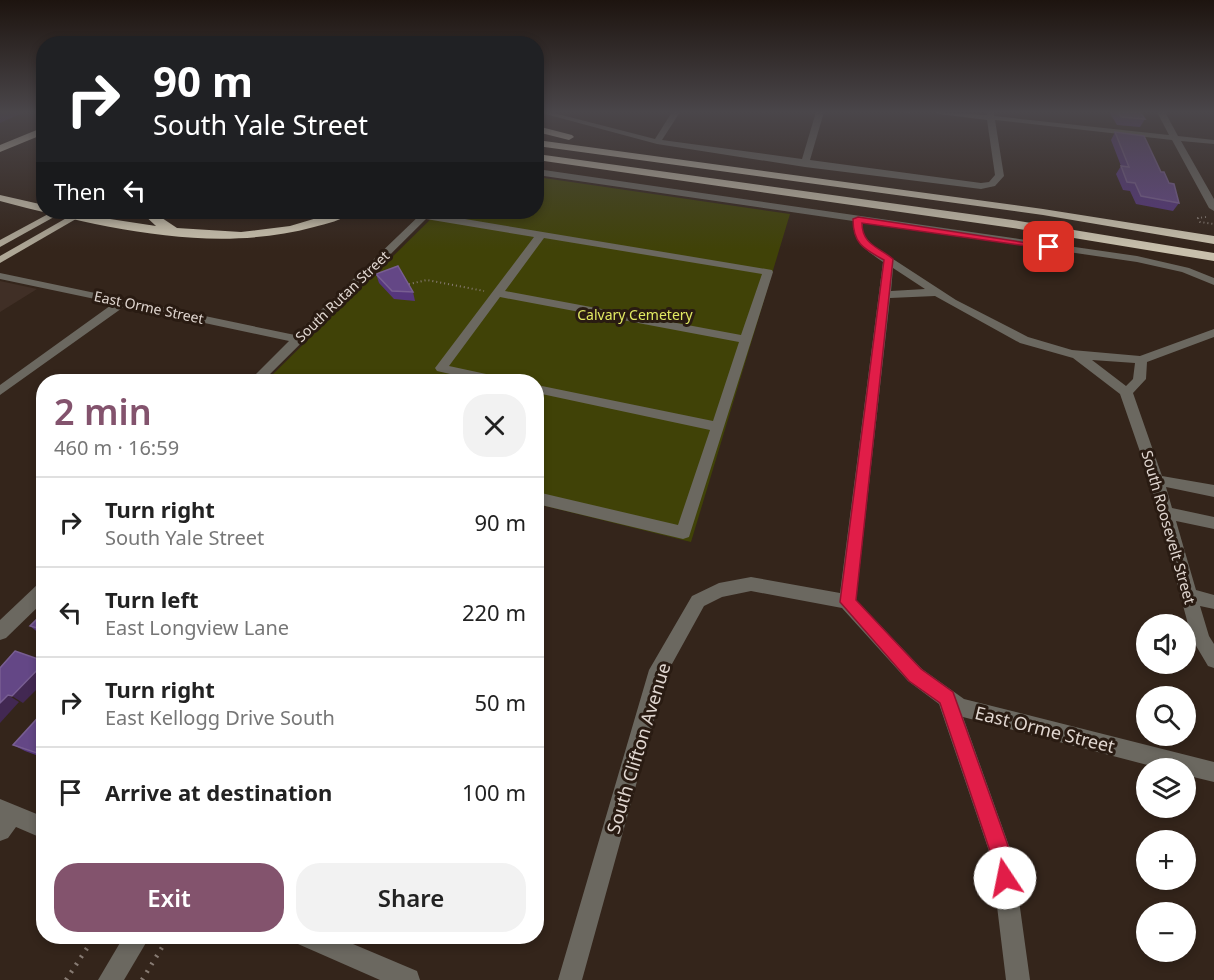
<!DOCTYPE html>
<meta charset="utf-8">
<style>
:root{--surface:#fff;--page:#f2f2f2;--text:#222;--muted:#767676;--line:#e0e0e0;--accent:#83536d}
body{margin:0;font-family:"Noto Sans",sans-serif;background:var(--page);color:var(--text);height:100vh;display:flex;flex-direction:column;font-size:22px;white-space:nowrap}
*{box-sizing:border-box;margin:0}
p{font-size:20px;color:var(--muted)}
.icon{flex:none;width:33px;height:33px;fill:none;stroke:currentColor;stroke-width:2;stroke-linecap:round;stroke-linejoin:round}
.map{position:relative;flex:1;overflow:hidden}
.side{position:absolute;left:36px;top:374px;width:508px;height:570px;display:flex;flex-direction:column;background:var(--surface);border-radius:24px;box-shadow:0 3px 9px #0003}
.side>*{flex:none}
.guide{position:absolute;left:36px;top:36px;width:508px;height:183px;border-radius:24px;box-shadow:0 3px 9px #0003;background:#202124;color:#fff;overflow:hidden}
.fabs{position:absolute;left:1136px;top:614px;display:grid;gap:12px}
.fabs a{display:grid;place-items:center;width:60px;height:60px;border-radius:50%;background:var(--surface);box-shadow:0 3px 9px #0003;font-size:30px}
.pin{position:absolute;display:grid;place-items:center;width:51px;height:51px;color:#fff;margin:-26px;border-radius:12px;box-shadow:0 3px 9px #0006}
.me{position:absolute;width:66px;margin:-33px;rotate:349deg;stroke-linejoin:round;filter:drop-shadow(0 0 4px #0008)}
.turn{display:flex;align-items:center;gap:21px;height:126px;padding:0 18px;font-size:27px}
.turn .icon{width:78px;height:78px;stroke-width:2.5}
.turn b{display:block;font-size:42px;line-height:51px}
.then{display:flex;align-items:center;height:57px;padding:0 18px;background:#0003;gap:12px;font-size:22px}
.round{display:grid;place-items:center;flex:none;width:63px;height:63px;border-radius:24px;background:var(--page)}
.summary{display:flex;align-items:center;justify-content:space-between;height:102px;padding:0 18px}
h1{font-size:36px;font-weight:600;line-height:45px;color:var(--accent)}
.button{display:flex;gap:12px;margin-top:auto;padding:12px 18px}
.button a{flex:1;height:69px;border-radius:24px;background:var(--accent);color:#fff;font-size:24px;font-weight:600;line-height:69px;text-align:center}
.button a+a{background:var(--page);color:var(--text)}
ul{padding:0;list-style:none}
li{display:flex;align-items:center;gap:18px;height:90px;padding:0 18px;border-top:2px solid var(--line)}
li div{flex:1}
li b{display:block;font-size:22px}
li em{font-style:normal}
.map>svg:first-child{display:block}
</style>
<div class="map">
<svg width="1214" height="980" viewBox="0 0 1214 980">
<rect width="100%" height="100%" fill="#34251b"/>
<!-- commercial -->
<path fill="#402f26" d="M 0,281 L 37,289 L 0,312 Z"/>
<!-- green -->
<path fill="#404207" d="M 537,177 L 790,214 L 691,542 L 537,504 L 537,381 L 266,381 L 438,212 L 537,212 Z"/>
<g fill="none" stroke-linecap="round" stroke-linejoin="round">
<!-- path-far2 -->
<path stroke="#877b73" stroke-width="1.5" stroke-dasharray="1 2" stroke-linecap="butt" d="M 903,112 L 911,113"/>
<!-- path-far1 -->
<g stroke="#877b73" stroke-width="2" stroke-dasharray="1 3" stroke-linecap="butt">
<path d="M 1206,217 L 1198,218 L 1200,222 L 1214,224"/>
<path d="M 405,285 L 427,280 L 484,291"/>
</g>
<!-- path -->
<g stroke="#877b73" stroke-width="4.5" stroke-dasharray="2 7" stroke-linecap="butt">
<path d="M 66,980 L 95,936"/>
<path d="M 142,980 L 169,936"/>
</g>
<!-- minor -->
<g fill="#6b6860" fill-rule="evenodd">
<path d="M 538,112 L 550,112 L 655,139 L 672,112 L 680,112 L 662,140 L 802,159 L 816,112 L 824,112 L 810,160 L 981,183 L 989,182 L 995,175 L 987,120 L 939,114 L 935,112 L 987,115 L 986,112 L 994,112 L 994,116 L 1169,135 L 1157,112 L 1165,112 L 1178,136 L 1214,140 L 1214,144 L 1181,141 L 1214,199 L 1214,211 L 1209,208 L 1172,140 L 995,120 L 1004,176 L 995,186 L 981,189 L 805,167 L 657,144 Z"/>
<path d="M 537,169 L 1137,256 L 1189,268 L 1214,278 L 1214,285 L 1182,272 L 1137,262 L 863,222 L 863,234 L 873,246 L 956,300 L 1028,337 L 1072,350 L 1140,356 L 1214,329 L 1214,337 L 1147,362 L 1146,379 L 1133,393 L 1162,476 L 1214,485 L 1214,497 L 1166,487 L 1172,508 L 1214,517 L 1214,529 L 1176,521 L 1196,590 L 1214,595 L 1214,609 L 1200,606 L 1209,636 L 1214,644 L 1214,668 L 1208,666 L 1192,639 L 1147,472 L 1120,394 L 1073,358 L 1020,343 L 935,296 L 890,298 L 856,600 L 922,669 L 964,699 L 1214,762 L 1214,782 L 1185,775 L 1185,768 L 1159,768 L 963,717 L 1013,857 L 1030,980 L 1006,980 L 991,857 L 939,704 L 908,681 L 842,608 L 751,591 L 722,597 L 704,606 L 667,673 L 582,980 L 558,980 L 649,670 L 692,596 L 719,583 L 751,577 L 840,593 L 883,262 C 867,251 853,242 853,221 L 537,175 ZM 893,268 L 925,289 L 891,291 ZM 1092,360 L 1135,363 L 1133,379 L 1126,386 Z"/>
<path d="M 423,212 L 772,270 L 773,272 L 689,537 L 683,539 L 537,504 L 537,492 L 678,525 L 710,430 L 537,393 L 537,385 L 713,421 L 739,342 L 500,297 L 449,366 L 500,377 L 506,381 L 481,381 L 437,371 L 435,368 L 534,237 L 426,219 L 263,381 L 249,381 L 289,341 L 125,306 L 0,395 L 0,385 L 114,303 L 0,279 L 0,273 L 295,335 ZM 544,238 L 762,274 L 741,335 L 505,291 Z"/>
<path d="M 44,582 L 44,601 L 6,638 L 0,640 L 0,620 L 38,584 Z"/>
<path d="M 0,799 L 44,817 L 44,839 L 16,827 L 8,838 L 0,841 Z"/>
<path d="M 124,936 L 150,936 L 124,980 L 98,980 Z"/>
<path d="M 294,936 L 334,936 L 417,971 L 420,980 L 380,980 L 298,944 Z"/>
</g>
<!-- major -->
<g fill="#aea796" fill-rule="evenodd">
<path d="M 52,212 L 63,212 L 0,247 L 0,240 Z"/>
<path d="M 77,212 L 88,212 L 0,263 L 0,256 Z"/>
</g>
<!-- highway -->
<g fill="#c8c0ac" fill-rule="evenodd">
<path d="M 537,126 L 572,135 L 574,137 L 569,140 L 537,132 Z"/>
<path d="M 44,127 L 44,134 L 0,152 L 0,145 Z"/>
<path d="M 537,140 L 1043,209 L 1214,236 L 1214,244 L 1043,215 L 537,146 Z"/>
<path d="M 537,154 L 1019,221 L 1214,253 L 1214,261 L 1019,229 L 537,160 Z"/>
<path d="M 0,195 L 44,205 L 44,212 L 64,212 L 156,226 L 141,212 L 153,212 L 177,228 L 241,232 L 290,226 L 337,212 L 352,212 C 343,220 326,224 314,227 C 211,255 100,227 0,201 Z"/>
</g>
</g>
<!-- wall -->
<g fill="#56367d">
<path d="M 1109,112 L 1140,112 L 1145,119 L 1140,127 L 1117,125 Z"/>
<path d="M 1115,132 L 1161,172 L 1179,203 L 1173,211 L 1136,204 L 1130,191 L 1123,190 L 1116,174 L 1121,166 L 1111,140 Z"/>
<path d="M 376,274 L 413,292 L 415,301 L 394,299 L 379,283 Z"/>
<path d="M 44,612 L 44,635 L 40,634 L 30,626 Z"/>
<path d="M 44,711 L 44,758 L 25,751 L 13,745 Z"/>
</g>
<!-- shaded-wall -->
<g fill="#422852">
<path d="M 0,112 L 25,112 L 0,123 Z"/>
<path d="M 44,663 L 44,682 L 23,703 L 12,696 Z"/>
<path d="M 8,695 L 19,702 L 0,723 L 0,703 Z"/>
<path d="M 44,745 L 44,757 L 37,753 Z"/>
</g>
<!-- building -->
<g fill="#644786" stroke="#785e92" stroke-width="1.5">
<path d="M 1118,112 L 1140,112 L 1145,119 L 1121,117 Z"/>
<path d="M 1115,132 L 1144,136 L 1161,172 L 1164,172 L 1169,183 L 1174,184 L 1179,203 L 1141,196 L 1135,183 L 1127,182 L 1121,166 L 1129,167 Z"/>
<path d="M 398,266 L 413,292 L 392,291 L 376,274 Z"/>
<path d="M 44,612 L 44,630 L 30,626 Z"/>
<path d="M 15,651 L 44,661 L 44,663 L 12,696 L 8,695 L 0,703 L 0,668 Z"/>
<path d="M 44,711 L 44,745 L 37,753 L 13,745 Z"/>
</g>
<!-- sky -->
<linearGradient id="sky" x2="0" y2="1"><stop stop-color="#1d140f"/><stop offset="0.45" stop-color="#4a464a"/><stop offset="1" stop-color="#4a464a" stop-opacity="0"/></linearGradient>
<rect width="1214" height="249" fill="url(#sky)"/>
<!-- route -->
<path fill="#e11d48" stroke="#92132f" stroke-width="1.5" d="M 858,217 L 1053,247 L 1049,249 L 862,223 C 862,245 879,247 893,259 L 856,600 L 921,669 L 953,692 L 1012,857 L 1015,878 L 1012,885 L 1005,888 L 997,885 L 992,857 L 940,703 L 909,681 L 840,602 L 884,260 C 864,249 853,244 853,219 Z"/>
<g text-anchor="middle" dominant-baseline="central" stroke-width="6" stroke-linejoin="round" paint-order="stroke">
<!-- far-street labels -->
<g font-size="14" fill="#e1d7d1" stroke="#291b12">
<text transform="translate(342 296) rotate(-44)">South Rutan Street</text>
<text transform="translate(149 307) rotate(12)">East Orme Street</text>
</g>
<!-- far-park labels -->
<g font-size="14" fill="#e1e962" stroke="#291b12">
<text x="635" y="314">Calvary Cemetery</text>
</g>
<!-- street labels -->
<g font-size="15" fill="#e1d7d1" stroke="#291b12">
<text transform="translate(1169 527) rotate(74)">South Roosevelt Street</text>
</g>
<!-- near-street labels -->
<g font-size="18" fill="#e1d7d1" stroke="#291b12">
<text transform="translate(1045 729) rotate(14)">East Orme Street</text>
<text transform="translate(638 748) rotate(-73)">South Clifton Avenue</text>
</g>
</g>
</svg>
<div class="fabs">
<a><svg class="icon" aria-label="sound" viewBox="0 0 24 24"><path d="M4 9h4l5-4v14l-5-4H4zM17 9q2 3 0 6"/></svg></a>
<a><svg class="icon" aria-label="search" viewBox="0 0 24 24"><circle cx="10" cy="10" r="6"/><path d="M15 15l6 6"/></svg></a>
<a><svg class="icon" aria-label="layers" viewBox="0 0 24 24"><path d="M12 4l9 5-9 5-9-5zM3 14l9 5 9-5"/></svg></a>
<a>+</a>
<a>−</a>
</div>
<div class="pin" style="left:1049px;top:247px;background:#d93025"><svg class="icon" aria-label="arrive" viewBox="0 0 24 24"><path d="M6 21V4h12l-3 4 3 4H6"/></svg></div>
<svg class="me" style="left:1005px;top:878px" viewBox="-20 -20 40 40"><circle r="19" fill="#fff"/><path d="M0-13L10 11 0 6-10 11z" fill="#e11d48"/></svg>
<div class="guide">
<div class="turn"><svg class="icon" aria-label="right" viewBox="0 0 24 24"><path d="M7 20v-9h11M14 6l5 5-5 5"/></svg><div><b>90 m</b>South Yale Street</div></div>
<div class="then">Then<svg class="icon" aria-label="left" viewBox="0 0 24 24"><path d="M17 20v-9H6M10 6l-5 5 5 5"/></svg></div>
</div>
<section class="side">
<div class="summary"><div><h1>2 min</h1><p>460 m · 16:59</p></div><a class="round"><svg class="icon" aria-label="close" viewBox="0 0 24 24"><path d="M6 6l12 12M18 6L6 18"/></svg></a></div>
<ul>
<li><svg class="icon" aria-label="right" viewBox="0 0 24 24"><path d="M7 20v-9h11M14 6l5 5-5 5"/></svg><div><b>Turn right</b><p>South Yale Street</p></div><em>90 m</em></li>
<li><svg class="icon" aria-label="left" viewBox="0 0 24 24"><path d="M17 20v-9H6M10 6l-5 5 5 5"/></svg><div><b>Turn left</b><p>East Longview Lane</p></div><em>220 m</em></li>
<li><svg class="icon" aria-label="right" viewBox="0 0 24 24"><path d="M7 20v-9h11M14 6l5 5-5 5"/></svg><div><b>Turn right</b><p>East Kellogg Drive South</p></div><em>50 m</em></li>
<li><svg class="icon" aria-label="arrive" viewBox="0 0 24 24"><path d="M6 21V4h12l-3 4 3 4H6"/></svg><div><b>Arrive at destination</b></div><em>100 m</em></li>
</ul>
<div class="button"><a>Exit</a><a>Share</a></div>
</section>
</div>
